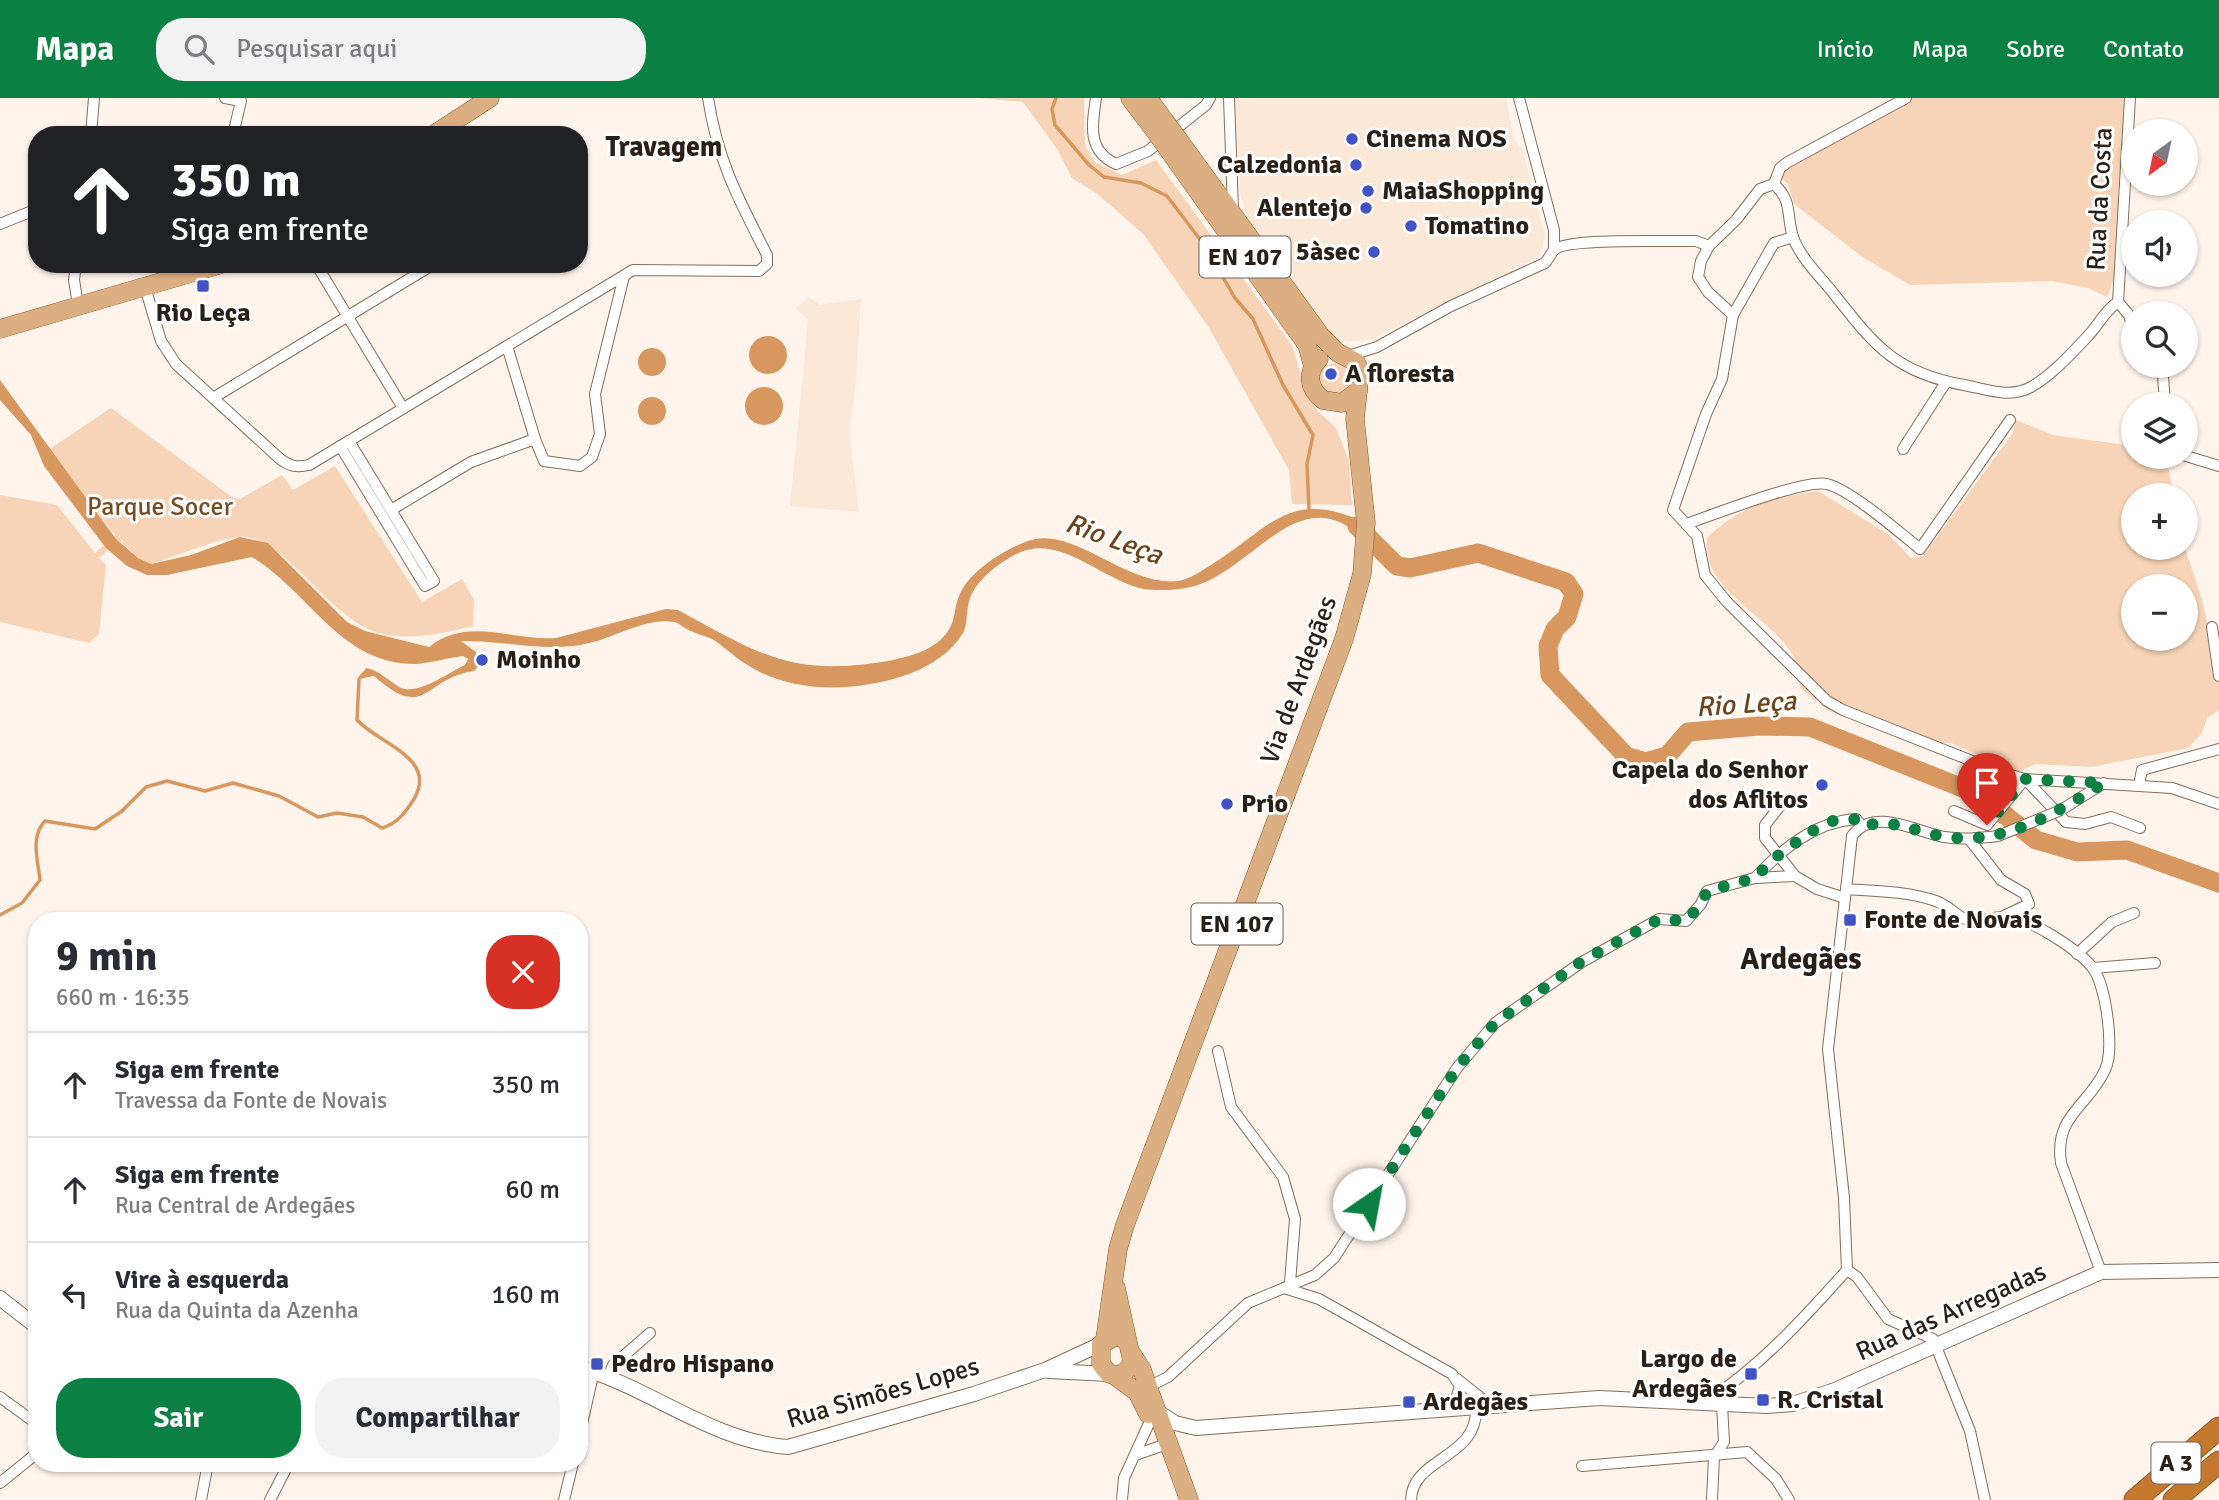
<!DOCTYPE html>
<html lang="pt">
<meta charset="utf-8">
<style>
:root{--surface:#fff;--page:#f2f2f3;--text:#2b2b33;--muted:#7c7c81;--line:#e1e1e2;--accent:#0b8043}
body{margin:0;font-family:Signika,sans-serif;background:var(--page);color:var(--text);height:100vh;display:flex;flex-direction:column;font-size:26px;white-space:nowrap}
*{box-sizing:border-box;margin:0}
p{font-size:23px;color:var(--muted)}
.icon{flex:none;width:38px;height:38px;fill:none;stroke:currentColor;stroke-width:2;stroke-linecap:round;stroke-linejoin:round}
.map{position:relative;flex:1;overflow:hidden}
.details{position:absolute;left:28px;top:814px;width:560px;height:560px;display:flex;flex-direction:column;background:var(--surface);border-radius:28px;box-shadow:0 2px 5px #0004}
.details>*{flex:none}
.hud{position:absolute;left:28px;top:28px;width:560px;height:147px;border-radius:28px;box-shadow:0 2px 5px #0004;background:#202124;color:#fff;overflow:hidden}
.needle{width:46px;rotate:213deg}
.buttons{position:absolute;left:2121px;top:21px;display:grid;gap:14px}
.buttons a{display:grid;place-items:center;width:77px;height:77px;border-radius:50%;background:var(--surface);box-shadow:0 2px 5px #0004;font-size:35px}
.pin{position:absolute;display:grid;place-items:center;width:60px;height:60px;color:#fff;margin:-72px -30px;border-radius:50% 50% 50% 0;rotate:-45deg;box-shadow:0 0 7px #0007}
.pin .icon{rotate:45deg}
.me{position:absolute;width:77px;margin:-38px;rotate:33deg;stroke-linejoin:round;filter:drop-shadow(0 0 5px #0008)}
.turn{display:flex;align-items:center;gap:24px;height:147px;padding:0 28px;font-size:32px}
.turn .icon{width:91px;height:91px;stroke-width:2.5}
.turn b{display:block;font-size:49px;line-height:60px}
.round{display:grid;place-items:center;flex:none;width:74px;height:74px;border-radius:28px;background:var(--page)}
.summary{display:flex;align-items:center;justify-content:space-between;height:119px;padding:0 28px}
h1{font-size:42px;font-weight:800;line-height:52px}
.action{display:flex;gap:14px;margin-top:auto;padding:14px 28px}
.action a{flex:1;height:80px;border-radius:28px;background:var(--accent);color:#fff;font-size:28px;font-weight:800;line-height:80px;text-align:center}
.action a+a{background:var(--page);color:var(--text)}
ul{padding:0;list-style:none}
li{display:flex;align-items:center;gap:21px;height:105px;padding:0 28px;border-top:2px solid var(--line)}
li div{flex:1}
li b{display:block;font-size:26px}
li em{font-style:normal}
header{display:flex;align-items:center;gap:42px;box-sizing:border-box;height:98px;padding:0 35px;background:var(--accent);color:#fff}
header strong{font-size:33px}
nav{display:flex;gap:38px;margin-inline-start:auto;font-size:24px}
.search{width:490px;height:63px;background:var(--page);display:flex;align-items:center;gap:18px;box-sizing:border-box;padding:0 24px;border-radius:28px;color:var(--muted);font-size:26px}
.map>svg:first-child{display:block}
</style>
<header>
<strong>Mapa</strong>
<div class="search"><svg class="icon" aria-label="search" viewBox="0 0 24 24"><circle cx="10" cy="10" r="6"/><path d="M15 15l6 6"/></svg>Pesquisar aqui</div>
<nav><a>Início</a><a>Mapa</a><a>Sobre</a><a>Contato</a></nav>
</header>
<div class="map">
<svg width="2219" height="1402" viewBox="0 0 2219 1402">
<rect width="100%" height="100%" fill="#fff4eb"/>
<!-- built -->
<g fill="#fce8d7">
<path d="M 1235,0 L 1506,0 L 1514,41 L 1523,53 L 1545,138 L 1540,158 L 1372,241 L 1348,244 L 1326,233 L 1247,119 L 1240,95 Z"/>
<path d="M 809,199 L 820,207 L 861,201 L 855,295 L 849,333 L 859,414 L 790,408 L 808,222 L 796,210 Z"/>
</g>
<!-- green -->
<g fill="#f7d4b7" fill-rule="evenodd">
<path d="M 978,0 L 1084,0 L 1085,48 L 1095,64 L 1122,77 L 1156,62 L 1293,249 L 1305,293 L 1317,312 L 1336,330 L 1349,363 L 1352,407 L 1292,406 L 1289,372 L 1209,230 L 1144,137 L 1099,97 L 1072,80 L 1057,51 L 1023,4 Z"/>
<path d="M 1896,0 L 2132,0 L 2118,95 L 2122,131 L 2114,181 L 2107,199 L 2088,190 L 2052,183 L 1910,187 L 1861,158 L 1794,106 L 1788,86 L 1776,76 L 1816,42 Z"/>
<circle cx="1335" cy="281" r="16"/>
<path d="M 111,310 L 232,399 L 240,401 L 282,377 L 293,392 L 335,368 L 422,504 L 462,481 L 474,502 L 473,528 C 445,535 417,541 388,537 C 331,530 286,434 239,439 C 212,442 178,458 151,466 L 138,460 L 119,442 L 99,460 L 106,467 L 99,536 L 89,545 L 0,524 L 0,397 L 57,407 L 95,455 L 115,437 L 48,352 Z"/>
<path d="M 2016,322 L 2053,337 L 2133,348 L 2133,359 L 2166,359 L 2174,397 L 2133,397 L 2133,450 L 2185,450 L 2202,502 L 2219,577 L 2219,612 L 2207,620 L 2202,635 L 2188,650 L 2091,669 L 2036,666 L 2017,674 L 1951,645 L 1931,645 L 1852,617 L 1831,614 L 1800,590 C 1799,582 1799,570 1796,563 C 1775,518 1701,496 1707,440 C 1740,408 1772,399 1818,393 L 1888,436 L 1911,460 L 1923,458 L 2012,336 ZM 2133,488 L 2186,488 L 2186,541 L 2133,541 Z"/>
</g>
<!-- water -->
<g fill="#d8975e">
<circle cx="768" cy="257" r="19"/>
<circle cx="652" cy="264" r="14"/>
<path d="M 0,282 L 116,441 L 138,460 L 151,466 L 191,457 L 240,439 L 268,445 L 347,524 L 365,533 L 429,549 C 468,518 512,543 556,540 L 666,511 L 678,512 C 761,557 791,579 888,563 C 909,559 936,552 948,533 C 956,521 954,509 959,498 C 969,473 1005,451 1028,443 C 1074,427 1125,489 1178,483 C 1190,481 1201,473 1211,467 C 1272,429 1289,389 1366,425 L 1365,443 C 1299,374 1250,480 1186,490 C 1175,492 1156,493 1144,491 C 1105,484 1062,437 1021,454 C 1002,462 973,484 969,504 C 966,514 968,526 963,535 C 951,555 930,568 909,576 C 858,594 793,597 746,566 C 734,559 724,548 712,541 C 704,537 695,536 687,531 C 683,529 679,525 674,524 C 648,520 621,536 597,543 C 550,557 508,542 461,543 L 476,554 L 477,570 L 474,573 C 423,580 427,625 374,578 L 359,581 L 366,570 C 378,572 388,582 399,589 C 417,599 449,574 465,567 L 468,561 L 463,558 C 446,560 432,565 415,566 C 340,566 310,494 252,459 L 167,477 L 147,477 L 127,468 L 106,450 L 44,368 L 31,337 L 0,302 Z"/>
<circle cx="764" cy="308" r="19"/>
<circle cx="652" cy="313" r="14"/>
</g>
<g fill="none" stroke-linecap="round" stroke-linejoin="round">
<!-- stream -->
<g stroke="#d8975e" stroke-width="3.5">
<path d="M 1056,0 L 1052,11 L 1055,27 L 1089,67 L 1104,79 L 1141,85 L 1167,98 L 1205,148 L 1235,200 L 1253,221 L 1283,287 L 1313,337 L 1307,366 L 1309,411"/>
<path d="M 0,817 L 22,805 L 40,782 C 38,763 30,738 45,723 L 95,731 L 122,713 L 146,689 L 167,683 L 205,693 L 233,685 L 279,698 L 318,719 L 337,715 L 363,719 L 382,730 C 398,725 405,715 414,701 C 438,660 379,646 357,622 L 359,581 L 363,576"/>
</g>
<!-- river -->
<path stroke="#d8975e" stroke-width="19" d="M 1357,428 L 1397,468 L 1410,470 L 1478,455 L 1566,484 L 1574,496 L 1567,519 L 1555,531 L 1548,548 L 1550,577 L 1626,658 L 1646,664 L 1667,658 L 1688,634 L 1759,628 L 1810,629 L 1980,697 L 2036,742 L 2077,754 L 2127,752 L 2219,785"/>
<defs>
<g id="minor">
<path d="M 225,0 L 241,3 L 233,37"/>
<path d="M 1096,0 C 1092,27 1087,53 1116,66 L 1148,53 L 1206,7 L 1210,0"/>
<path d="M 1229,0 L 1233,111"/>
<path d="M 1519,0 L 1554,132 L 1554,152"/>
<path d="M 91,37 L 94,0"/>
<path d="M 1774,86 C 1793,103 1786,117 1793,139 C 1799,157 1818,177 1830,191 C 1873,245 1892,274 1964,287 C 1986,291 2010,301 2031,289 C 2051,278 2071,256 2087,239 C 2099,227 2103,214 2118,204"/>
<path d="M 1774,86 L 1780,70 L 1788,64 L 1906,0"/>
<path d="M 0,126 L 37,111"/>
<path d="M 1793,139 L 1774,145 L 1733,217 L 1722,281 L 1706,316 L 1673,412 L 1697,438 L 1705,477 L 1727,504 L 1827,603 L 1843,612 L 2000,674 L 2025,681 L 2172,690 L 2219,706"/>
<path d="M 76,166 L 74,182 L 78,207"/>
<path d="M 316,166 L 403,310"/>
<path d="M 145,189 L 161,243 L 176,266 L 279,360 C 289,368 296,370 309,367 L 507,248"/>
<path d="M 2118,204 L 2130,0"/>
<path d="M 2118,204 L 2129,217 L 2133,231"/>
<path d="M 1733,217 L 1708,194 L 1698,179 L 1701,163 L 1709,148 L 1736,122 L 1760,91 L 1774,86"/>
<path d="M 1348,258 L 1377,249 L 1451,208 L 1545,165 C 1548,162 1551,155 1554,152 C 1567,139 1672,144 1696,143 L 1709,148"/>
<path d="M 2153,268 L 2163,278 L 2165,306"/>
<path d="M 213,300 L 434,166"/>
<path d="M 535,341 L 507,248 L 633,172 L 759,173 L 767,166 L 767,157 C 738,100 718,64 708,0"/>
<path d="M 340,348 L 425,488 L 434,483 L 349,343"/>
<path d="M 1903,351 L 1946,284"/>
<path d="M 2186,358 L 2219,368"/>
<path d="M 391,412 L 471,364 L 535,341 L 544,363 L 580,368 L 592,359 L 600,336 L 595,296 L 624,178"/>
<path d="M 1686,426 C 1713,417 1804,381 1827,386 C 1851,392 1899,434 1920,451 L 2010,322"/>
<path d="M 2212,529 L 2219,578"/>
<path d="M 2139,687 L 2142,672 L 2219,651"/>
<path d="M 1780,708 L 1765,727 L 1765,740 L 1795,778"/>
<path d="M 2061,712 L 2104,685"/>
<path d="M 1954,713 L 1987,727 L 2025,681 L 2066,724 L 2085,726 L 2111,719 L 2140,730"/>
<path d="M 1969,741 L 2001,782 L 2025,796 L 2029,806 L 2004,818"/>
<path d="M 1755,780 C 1783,750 1815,724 1856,721 L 1862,728"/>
<path d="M 1846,791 C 1876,793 1907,793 1936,803 C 1947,807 1954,815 1963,820 C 1977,827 1991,818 2005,819 C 2029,819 2077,851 2092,869 C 2106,886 2115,952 2105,972 C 2088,1009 2054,1017 2061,1065 L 2101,1174"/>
<path d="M 2077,856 L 2112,824 L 2134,815"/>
<path d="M 2093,870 L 2155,865"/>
<path d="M 1218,953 L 1231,1009 L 1283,1079 L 1295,1121 L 1290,1185"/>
<path d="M 1847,1172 L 1857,1179 L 1888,1221 L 1933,1241 L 1970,1333 L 1985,1402"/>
<path d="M 1284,1190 L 1315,1177 L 1334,1160 L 1457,970 L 1495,925 L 1582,864 L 1659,821 L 1686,823 L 1701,806 L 1707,793 L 1755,780 L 1795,778 L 1817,791 L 1845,800"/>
<path d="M 608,1279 L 613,1267 L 650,1235"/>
<path d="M 1457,1281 L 1491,1308"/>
<path d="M 1148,1289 L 1168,1279 L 1248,1205 L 1284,1190 L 1319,1201 L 1452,1276 L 1460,1288 L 1456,1301 L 1446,1311"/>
<path d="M 0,1299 L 37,1326"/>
<path d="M 1704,1305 C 1759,1270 1804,1220 1847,1172 L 1844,1100 L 1828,951 L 1852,738 C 1874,708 1916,734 1944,739 C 1962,742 1980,740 1998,738"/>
<path d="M 579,1339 L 594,1273"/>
<path d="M 1135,1357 L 1167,1346"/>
<path d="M 1582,1368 L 1747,1354 L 1776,1381 L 1789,1402"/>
<path d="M 0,1385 L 37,1355"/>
<path d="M 201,1402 L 208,1365"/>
<path d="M 270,1402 L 289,1365"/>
<path d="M 564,1402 L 573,1365"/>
<path d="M 1122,1402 L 1124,1380 L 1151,1321"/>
<path d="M 1411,1402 C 1412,1359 1478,1361 1476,1310"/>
<path d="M 1712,1402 L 1714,1359 L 1724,1344 L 1722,1306"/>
</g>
<g id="tertiary">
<path d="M 0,1200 L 37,1229"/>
<path d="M 579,1269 C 650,1290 712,1343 788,1349 L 974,1296 L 1045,1272 L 1101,1246"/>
<path d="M 1049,1273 L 1109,1276"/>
<path d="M 1158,1314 L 1175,1325 L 1196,1330 L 1599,1300 L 1767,1308 L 1793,1306 L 1835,1292 L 2101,1174 L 2219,1172"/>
</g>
<g id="primary">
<path d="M 1130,0 L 1152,29"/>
<path d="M 1148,0 L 1164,22"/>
<path d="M 433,37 L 490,0"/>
<path d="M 1170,54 L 1307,247 L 1313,268"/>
<path d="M 0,231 L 222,166"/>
<path d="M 1319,261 C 1306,275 1308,290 1323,302 L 1342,305 L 1358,293"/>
<path d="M 1116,1190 L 1132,1263 L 1130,1269 L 1121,1277 L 1109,1276 L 1101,1266 L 1101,1246 L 1117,1238 L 1128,1243"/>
<path d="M 1105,1241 L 1118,1151 L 1125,1127 L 1344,541 L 1362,476 L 1366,425 L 1355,321 L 1360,273 L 1356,264 L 1338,255 L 1321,238 L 1181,45"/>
<path d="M 1132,1256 L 1142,1272 L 1189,1402"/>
<path d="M 1115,1278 L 1137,1294 L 1148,1316"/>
</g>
<g id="motorway">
<path d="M 2135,1402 L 2219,1330"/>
<path d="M 2174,1402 L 2219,1364"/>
</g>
</defs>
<!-- minor casing -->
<use href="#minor" stroke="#856d5a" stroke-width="12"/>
<!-- tertiary casing -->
<use href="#tertiary" stroke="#856d5a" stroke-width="16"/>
<!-- primary casing -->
<use href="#primary" stroke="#8e5a26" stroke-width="19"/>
<!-- motorway casing -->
<use href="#motorway" stroke="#8e5a26" stroke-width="23"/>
<!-- minor -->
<use href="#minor" stroke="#fff" stroke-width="10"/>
<!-- tertiary -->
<use href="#tertiary" stroke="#fff" stroke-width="14"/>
<!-- primary -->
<use href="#primary" stroke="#dcaf82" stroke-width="18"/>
<!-- motorway -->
<use href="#motorway" stroke="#c4792e" stroke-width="21"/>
<defs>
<path id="minor-bridge" d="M 1998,738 L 2061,712"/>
<g id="primary-bridge">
<path d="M 1164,22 L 1181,45"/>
<path d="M 1152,29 L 1170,54"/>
</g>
</defs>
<!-- minor-bridge casing -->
<use href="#minor-bridge" stroke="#856d5a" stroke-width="12" stroke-linecap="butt"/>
<!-- primary-bridge casing -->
<use href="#primary-bridge" stroke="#8e5a26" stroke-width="19" stroke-linecap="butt"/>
<!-- minor-bridge -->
<use href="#minor-bridge" stroke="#fff" stroke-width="10"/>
<!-- primary-bridge -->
<use href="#primary-bridge" stroke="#dcaf82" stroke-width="18"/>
</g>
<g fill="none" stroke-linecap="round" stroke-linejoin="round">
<!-- route -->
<path stroke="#0b8043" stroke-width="12" stroke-dasharray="0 21.6" d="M 1369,1106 L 1457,970 L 1495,925 L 1582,863 L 1659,821 L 1686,823 L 1701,806 L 1707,793 L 1755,780 L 1772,762 L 1812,733 L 1833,723 L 1856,721 L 1862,728 C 1897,720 1913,734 1946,739 C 2005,747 2056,715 2104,685 L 2025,681 L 1987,727"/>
</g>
<!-- markers -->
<g fill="#4152c5" stroke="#fff" stroke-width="2.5">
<circle cx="1352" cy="41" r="7"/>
<circle cx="1356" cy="67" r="7"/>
<circle cx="1368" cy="93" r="7"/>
<circle cx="1366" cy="110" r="7"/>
<circle cx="1411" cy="128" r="7"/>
<circle cx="1374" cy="154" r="7"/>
<rect x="196" y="181" width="14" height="14" rx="3.5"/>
<circle cx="1331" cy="276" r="7"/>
<circle cx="482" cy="562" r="7"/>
<circle cx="1822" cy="687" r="7"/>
<circle cx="1227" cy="706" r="7"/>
<rect x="1843" y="815" width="14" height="14" rx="3.5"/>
<rect x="590" y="1259" width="14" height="14" rx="3.5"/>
<rect x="1744" y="1269" width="14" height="14" rx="3.5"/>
<rect x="1756" y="1295" width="14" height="14" rx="3.5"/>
<rect x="1402" y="1297" width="14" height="14" rx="3.5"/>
</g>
<g text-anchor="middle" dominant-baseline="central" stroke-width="6" stroke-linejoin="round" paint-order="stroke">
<!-- shield labels -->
<g fill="#fff" stroke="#69625d" stroke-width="2">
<rect x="1199.5" y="138.5" width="91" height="41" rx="5"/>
<rect x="1191.5" y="805.5" width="91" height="41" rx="5"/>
<rect x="2151.5" y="1344.5" width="49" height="41" rx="5"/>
</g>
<g font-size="24" font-weight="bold" fill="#291f17">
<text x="1245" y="159">EN 107</text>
<text x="1237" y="826">EN 107</text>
<text x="2176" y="1365">A 3</text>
</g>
<!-- poi labels -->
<g font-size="26" font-weight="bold" fill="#291f17" stroke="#fff" text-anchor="start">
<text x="1366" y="41">Cinema NOS</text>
<text x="1342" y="67" text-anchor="end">Calzedonia</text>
<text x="1382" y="93">MaiaShopping</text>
<text x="1352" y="110" text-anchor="end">Alentejo</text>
<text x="1425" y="128">Tomatino</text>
<text x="1360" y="154" text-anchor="end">5àsec</text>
<text x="203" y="215" text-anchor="middle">Rio Leça</text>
<text x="1345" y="276">A floresta</text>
<text x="496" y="562">Moinho</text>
<text x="1808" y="672" text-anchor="end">Capela do Senhor<tspan x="1808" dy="30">dos Aflitos</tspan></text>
<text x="1241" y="706">Prio</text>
<text x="1864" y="822">Fonte de Novais</text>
<text x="1737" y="1261" text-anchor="end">Largo de<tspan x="1737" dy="30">Ardegães</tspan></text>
<text x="611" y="1266">Pedro Hispano</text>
<text x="1777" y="1302">R. Cristal</text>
<text x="1423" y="1304">Ardegães</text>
</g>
<!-- street labels -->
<g font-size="26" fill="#291f17" stroke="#fff">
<text transform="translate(2100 101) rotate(-87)">Rua da Costa</text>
<text transform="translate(1299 582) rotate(-70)">Via de Ardegães</text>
<text transform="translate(1951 1214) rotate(-24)">Rua das Arregadas</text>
<text transform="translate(883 1295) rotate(-16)">Rua Simões Lopes</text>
</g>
<!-- park labels -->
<g font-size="26" fill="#784c22" stroke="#fff">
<text x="160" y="409">Parque Socer</text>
</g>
<!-- neighbourhood labels -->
<g font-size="28" font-weight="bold" fill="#291f17" stroke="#fff">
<text x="664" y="49">Travagem</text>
</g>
<!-- water labels -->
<g font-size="28" font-style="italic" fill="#6f4318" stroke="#fff">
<text transform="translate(1114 441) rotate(20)">Rio Leça</text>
<text transform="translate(1746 606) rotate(-4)">Rio Leça</text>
</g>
<!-- quarter labels -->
<g font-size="30" font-weight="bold" fill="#291f17" stroke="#fff">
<text x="1801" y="861">Ardegães</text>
</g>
</g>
</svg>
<div class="buttons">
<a><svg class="needle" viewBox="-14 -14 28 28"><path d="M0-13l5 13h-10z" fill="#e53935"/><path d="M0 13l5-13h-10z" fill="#7c7c81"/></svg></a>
<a><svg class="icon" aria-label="sound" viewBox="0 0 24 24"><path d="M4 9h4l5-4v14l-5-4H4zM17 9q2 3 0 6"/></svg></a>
<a><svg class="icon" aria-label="search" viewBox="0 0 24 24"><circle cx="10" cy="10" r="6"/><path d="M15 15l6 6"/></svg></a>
<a><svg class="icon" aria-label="layers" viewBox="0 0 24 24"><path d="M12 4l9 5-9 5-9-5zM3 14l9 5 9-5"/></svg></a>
<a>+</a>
<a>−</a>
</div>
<div class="pin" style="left:1987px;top:727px;background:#d93025"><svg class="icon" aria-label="arrive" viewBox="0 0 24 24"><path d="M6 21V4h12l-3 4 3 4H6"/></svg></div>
<svg class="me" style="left:1369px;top:1106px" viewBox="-20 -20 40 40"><circle r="19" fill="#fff"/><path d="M0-13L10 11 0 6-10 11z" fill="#0b8043"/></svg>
<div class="hud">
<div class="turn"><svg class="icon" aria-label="ahead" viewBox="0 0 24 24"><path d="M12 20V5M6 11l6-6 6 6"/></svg><div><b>350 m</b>Siga em frente</div></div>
</div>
<section class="details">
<div class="summary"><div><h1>9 min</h1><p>660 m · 16:35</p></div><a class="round" style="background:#d93025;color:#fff"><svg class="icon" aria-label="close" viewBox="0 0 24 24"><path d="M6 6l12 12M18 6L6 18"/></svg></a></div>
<ul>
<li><svg class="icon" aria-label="ahead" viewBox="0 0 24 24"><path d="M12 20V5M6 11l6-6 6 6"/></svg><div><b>Siga em frente</b><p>Travessa da Fonte de Novais</p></div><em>350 m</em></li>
<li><svg class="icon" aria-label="ahead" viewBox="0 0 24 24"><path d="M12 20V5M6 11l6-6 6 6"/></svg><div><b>Siga em frente</b><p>Rua Central de Ardegães</p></div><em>60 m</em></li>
<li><svg class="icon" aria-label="left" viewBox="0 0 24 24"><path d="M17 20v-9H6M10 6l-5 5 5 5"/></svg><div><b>Vire à esquerda</b><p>Rua da Quinta da Azenha</p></div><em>160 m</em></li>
</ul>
<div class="action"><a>Sair</a><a>Compartilhar</a></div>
</section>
</div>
